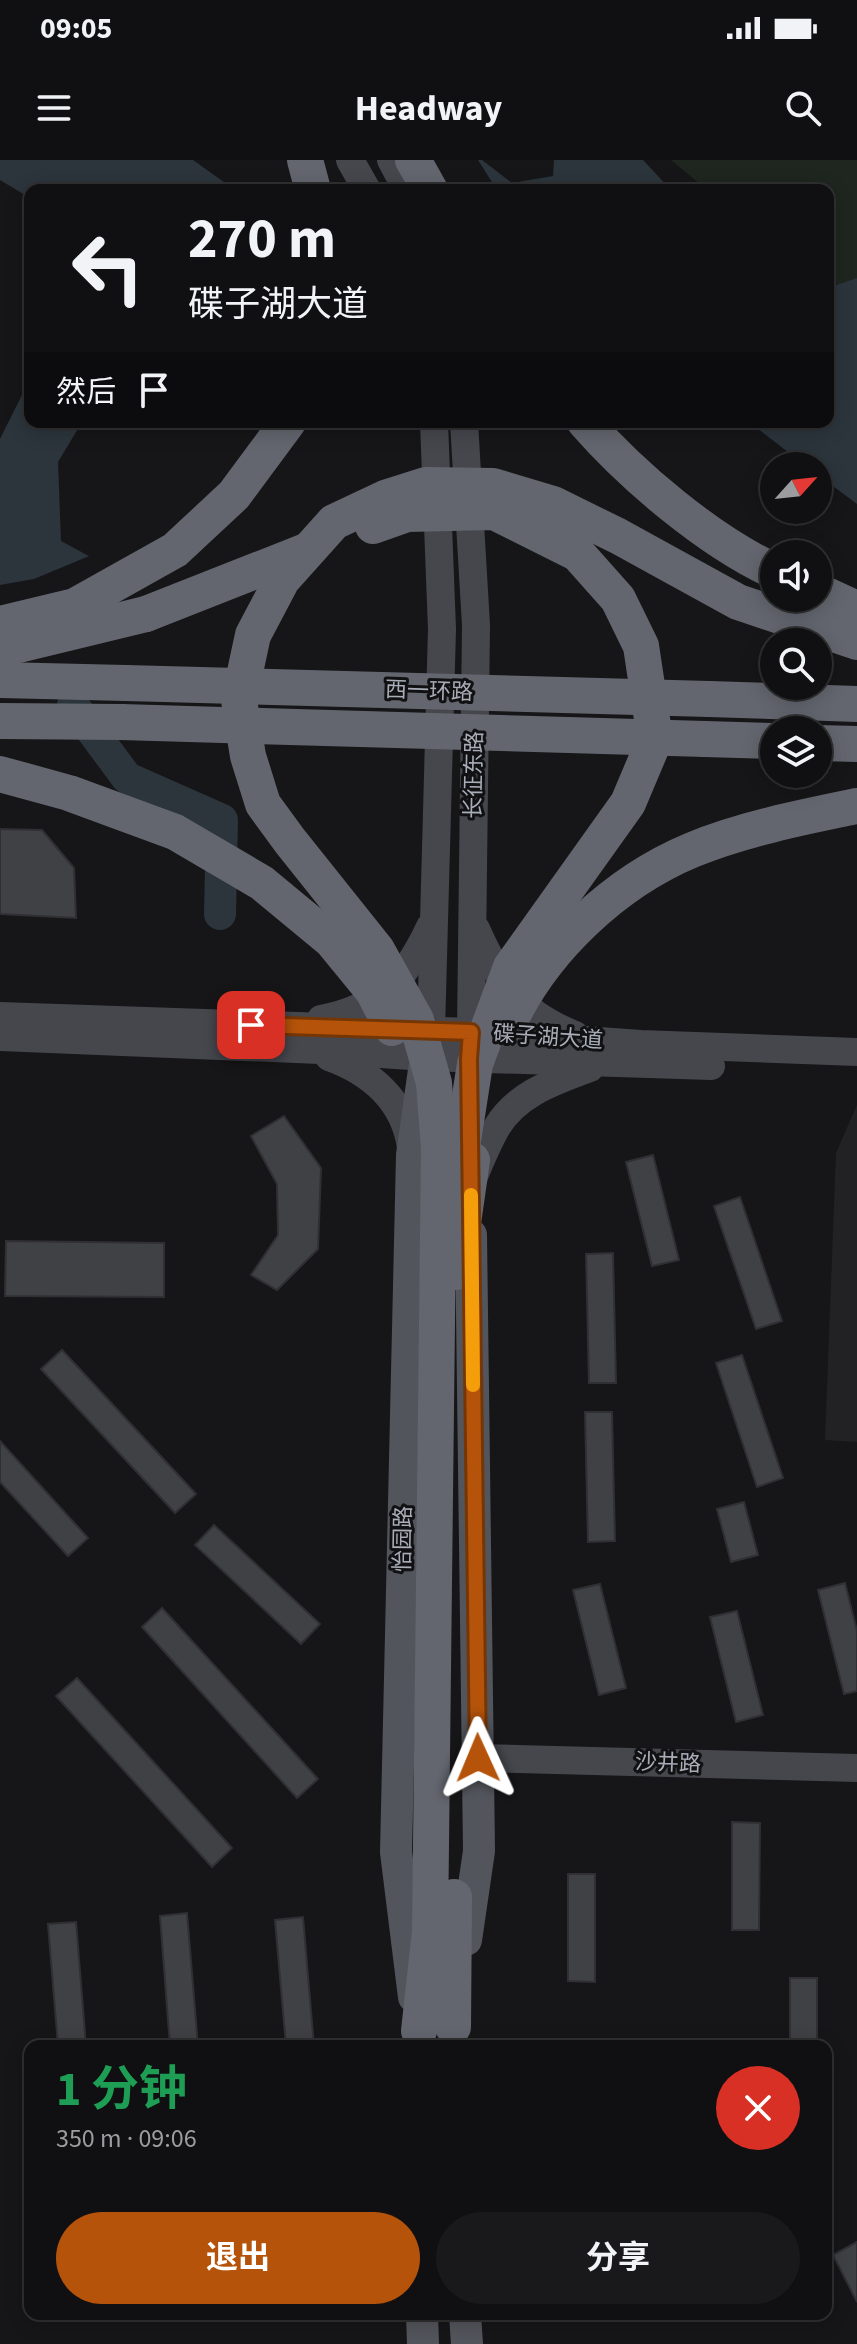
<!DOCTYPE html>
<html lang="zh">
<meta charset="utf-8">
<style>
:root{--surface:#101012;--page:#19191b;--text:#f1f3f6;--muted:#9c9d9f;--line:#303032;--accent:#b45309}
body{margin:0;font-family:"Source Sans 3","Noto Sans SC",sans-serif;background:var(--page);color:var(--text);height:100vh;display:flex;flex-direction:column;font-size:30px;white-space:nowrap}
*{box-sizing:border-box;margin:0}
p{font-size:26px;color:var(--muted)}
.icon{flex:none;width:44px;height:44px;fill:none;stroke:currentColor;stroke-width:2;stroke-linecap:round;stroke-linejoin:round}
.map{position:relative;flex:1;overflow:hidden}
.panel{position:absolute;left:24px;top:1880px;width:808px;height:280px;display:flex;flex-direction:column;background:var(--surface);border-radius:16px;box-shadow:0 4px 20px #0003,0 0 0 2px var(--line)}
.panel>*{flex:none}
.banner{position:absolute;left:24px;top:24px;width:810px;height:244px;border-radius:16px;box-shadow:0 4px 20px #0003,0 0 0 2px var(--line);background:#101012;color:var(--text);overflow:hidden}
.needle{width:52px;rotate:63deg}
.controls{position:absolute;left:760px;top:292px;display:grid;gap:16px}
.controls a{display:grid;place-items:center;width:72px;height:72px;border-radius:50%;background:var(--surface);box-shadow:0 4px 20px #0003,0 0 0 2px var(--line);font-size:40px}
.pin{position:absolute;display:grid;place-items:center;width:68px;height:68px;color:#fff;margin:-34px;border-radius:16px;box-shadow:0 4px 12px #0006}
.me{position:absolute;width:88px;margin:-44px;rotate:359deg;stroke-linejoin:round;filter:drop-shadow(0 0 6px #0008)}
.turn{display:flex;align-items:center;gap:28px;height:168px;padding:0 32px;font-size:36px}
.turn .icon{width:104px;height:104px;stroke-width:2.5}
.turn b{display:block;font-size:56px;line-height:68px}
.then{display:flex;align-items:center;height:76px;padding:0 32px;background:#0003;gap:16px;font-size:30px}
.round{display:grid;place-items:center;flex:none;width:84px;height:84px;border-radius:42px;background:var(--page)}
.overview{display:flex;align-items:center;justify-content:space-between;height:136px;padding:0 32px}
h1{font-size:48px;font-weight:700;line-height:60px;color:#1e9e55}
.button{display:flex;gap:16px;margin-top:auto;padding:16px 32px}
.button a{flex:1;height:92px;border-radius:48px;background:var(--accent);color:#fff;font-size:32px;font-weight:700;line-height:92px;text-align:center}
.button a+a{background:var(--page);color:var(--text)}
.status{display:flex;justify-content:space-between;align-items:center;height:56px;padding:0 40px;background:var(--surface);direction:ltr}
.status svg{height:22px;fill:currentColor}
header{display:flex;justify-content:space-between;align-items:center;height:104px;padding:0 32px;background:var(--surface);font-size:36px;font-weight:700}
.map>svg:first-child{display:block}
</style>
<div class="status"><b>09:05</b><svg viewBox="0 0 49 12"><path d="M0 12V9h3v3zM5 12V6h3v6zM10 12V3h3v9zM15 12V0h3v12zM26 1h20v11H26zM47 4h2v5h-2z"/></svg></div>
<header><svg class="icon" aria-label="menu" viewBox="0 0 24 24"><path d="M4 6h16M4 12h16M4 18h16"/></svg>Headway<svg class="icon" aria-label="search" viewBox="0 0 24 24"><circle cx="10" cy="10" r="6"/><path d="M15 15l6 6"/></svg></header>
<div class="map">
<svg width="857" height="2184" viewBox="0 0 857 2184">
<rect width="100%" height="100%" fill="#161618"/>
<!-- built -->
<path fill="#222225" d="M 857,945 L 857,1282 L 825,1280 L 836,993 Z"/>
<!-- green -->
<path fill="#1e261f" d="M 671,0 L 857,0 L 857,157 L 828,130 L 828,30 L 707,30 Z"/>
<!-- water -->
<g fill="#2c353c">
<path d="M 0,0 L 193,0 L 235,30 L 30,30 L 30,38 L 0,20 Z"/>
<path d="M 399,0 L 482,0 L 512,23 L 553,16 L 554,0 L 643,0 L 671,30 L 303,30 Z"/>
<path d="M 857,118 L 857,344 L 818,315 L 818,306 L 806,306 L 749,262 L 828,262 L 828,128 Z"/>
<path d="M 30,219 L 30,262 L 82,262 L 58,302 L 61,381 L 148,428 L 0,501 L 0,279 Z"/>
</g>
<!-- pier -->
<g fill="#161618">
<path d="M 385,0 L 478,0 L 497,30 L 299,30 L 302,26 Z"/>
<path d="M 94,394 L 150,425 L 151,430 L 69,586 L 64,588 L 0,508 L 0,425 L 34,419 Z"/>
</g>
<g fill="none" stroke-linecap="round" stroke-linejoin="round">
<!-- river -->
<path stroke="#2c353c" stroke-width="32" d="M 73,545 L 127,618 L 222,660 L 220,754"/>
</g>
<!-- building -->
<g fill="#404145" stroke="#303034" stroke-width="2">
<path d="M 0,669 L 42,670 L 74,708 L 76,758 L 0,754 Z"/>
<path d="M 284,956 L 321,1008 L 318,1089 L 277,1130 L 251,1115 L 278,1075 L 277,1024 L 251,976 Z"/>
<path d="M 653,995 L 679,1100 L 652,1106 L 626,1002 Z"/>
<path d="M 740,1037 L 782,1161 L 756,1169 L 714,1046 Z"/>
<path d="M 6,1081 L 164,1083 L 164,1137 L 5,1136 Z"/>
<path d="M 613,1093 L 616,1223 L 589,1223 L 586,1094 Z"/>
<path d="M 62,1190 L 196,1334 L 175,1353 L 41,1209 Z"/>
<path d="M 742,1195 L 783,1318 L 757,1327 L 716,1203 Z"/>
<path d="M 585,1252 L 612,1252 L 615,1381 L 588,1382 Z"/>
<path d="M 0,1281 L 88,1378 L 68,1396 L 0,1322 Z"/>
<path d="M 744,1342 L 758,1395 L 731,1402 L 717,1349 Z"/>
<path d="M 214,1365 L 320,1464 L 301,1484 L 195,1385 Z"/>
<path d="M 845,1423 L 857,1471 L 857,1531 L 844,1534 L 818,1430 Z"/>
<path d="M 600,1424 L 626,1528 L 599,1535 L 573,1430 Z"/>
<path d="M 162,1448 L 318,1619 L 297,1638 L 142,1467 Z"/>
<path d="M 737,1451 L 763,1555 L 736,1562 L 710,1457 Z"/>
<path d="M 77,1518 L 232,1688 L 212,1707 L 56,1536 Z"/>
<path d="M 732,1662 L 760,1663 L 759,1770 L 732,1770 Z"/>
<path d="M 568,1714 L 595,1714 L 595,1822 L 568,1821 Z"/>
<path d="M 187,1753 L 198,1886 L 170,1886 L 160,1756 Z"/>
<path d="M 303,1757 L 314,1886 L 286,1886 L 275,1760 Z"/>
<path d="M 76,1762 L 86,1886 L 58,1886 L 48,1764 Z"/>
<rect x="790" y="1818" width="27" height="68"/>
<path d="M 857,2082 L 857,2142 L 833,2095 Z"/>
</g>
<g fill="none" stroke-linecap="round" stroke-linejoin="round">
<!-- secondary -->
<g stroke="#45474d" stroke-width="28">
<path d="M 350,0 L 367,30"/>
<path d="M 391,0 L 407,30"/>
<path d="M 464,262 L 476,465 L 471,872"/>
<path d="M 476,769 C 500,823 518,852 575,875"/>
<path d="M 0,856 L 471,872 L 641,884 L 857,892"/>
<path d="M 321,859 C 381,847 405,820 430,767"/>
<path d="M 431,871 L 442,469 L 434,262"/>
<path d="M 0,877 L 320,890 L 426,897 L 711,906"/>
<path d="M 329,897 C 371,912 405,941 411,988"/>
<path d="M 471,1023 C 479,1005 487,984 497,967 C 517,933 556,921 590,908"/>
<path d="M 478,1598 L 857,1608"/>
</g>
<!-- primary -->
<g stroke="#53555c" stroke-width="32">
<path d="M 466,1780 L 479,1691 L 471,1075"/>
<path d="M 414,1837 L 396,1692 L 412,995 L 424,910"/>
<path d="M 422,2154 L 423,2184"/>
<path d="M 465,2154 L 467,2184"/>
</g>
<!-- highway -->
<g stroke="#63666e" stroke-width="36">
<path d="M 305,0 L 313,30"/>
<path d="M 413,0 L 430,30"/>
<path d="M 585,262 C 632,316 709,381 774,411"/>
<path d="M 818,431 L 857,449"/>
<path d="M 0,464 L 75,446 L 175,390 L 234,335 L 288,262"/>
<path d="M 0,487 L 10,487 L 146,454"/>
<path d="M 0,520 L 126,523"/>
<path d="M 709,539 L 857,544"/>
<path d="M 0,561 L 121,562"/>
<path d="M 705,579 L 774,581"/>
<path d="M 818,583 L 857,584"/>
</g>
<!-- highway-bridge -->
<g stroke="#63666e" stroke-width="36">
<path d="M 373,366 L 407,354 L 494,352 L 578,394 L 618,439 L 641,486 L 655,579 L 628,643 L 511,807 L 475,904 L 462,987 L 460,1025"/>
<path d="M 146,454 L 306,391"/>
<path d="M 126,523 L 709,539"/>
<path d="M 121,562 L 705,579"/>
<path d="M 0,614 L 69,633 L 175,672 L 262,723 L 332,781 L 373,831 L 392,868"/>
<path d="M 509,863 C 544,789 615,722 692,690 C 743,669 803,657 857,646"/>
<path d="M 456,1112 L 472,1000"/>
<path d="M 453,1867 L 454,1737"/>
<path d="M 419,1871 L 430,1771 L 439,988 L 434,923 L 416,860 L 377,790 L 290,681 L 263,644 L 248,596 L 239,540 L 253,475 L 282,420 L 334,362 L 385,338 L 426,325 L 493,326 L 553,344 L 618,376 L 738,442 L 857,482"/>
</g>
</g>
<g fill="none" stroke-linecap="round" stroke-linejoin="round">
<defs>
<path id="route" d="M 251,865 L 471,872 L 469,899 L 478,1598"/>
</defs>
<!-- route casing -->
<use href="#route" stroke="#753606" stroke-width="20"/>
<!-- route -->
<use href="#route" stroke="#b45309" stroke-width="14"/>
<!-- slow -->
<path stroke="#f59e0b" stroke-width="14" d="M 471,1035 L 473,1225"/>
</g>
<g text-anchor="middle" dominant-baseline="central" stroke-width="6" stroke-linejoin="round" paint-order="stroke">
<!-- street labels -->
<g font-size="22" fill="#a8adb8" stroke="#111113">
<text transform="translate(429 531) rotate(2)">西一环路</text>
<text transform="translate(474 615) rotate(-89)">长征东路</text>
<text transform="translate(548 877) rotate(4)">碟子湖大道</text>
<text transform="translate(403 1379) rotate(-89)">怡园路</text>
<text transform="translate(668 1603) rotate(2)">沙井路</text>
</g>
</g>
</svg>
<div class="controls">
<a><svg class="needle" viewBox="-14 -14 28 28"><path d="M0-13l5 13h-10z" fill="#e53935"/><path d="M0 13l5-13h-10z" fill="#9c9d9f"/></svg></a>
<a><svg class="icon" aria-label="sound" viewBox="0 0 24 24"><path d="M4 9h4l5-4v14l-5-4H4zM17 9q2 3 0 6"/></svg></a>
<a><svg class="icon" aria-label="search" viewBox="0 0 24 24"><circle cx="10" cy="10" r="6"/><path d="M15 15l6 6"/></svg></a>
<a><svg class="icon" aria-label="layers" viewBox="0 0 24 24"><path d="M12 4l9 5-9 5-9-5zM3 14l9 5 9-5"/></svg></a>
</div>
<div class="pin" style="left:251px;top:865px;background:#d93025"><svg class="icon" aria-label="arrive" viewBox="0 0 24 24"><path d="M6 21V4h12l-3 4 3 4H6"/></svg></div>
<svg class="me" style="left:478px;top:1598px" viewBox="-20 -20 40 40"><path d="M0-17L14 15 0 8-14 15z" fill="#b45309" stroke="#fff" stroke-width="4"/></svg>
<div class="banner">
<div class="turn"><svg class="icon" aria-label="left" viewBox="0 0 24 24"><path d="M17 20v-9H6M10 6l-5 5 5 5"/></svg><div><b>270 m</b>碟子湖大道</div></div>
<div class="then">然后<svg class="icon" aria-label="arrive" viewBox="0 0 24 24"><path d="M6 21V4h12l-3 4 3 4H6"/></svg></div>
</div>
<section class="panel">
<div class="overview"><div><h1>1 分钟</h1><p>350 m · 09:06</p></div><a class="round" style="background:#d93025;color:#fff"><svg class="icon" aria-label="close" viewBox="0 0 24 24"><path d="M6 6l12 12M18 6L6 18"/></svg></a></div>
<div class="button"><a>退出</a><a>分享</a></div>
</section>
</div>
